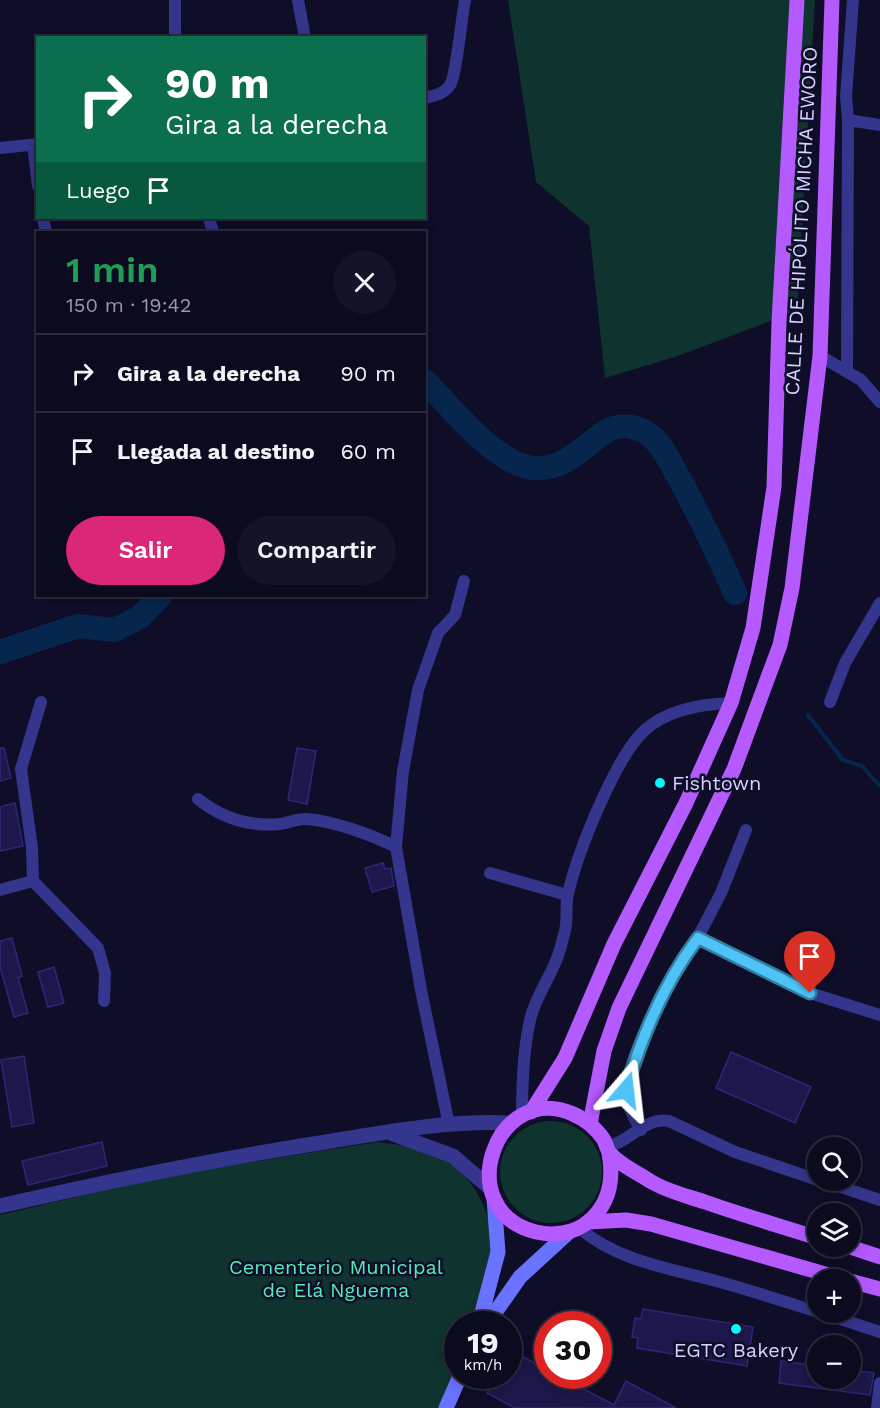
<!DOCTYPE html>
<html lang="es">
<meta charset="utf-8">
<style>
:root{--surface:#0b0a1e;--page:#141327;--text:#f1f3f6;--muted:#9a9aa4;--line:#2b2b3c;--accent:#db2777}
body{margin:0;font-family:"Work Sans",sans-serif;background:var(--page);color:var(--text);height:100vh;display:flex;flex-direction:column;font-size:22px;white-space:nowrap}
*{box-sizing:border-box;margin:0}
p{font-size:20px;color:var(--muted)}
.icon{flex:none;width:33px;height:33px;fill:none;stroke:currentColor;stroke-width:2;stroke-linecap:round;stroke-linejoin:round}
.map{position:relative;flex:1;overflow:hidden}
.sheet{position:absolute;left:36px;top:231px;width:390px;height:366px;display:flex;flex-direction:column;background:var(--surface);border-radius:0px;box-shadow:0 3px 15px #0003,0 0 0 2px var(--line)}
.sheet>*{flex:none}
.guide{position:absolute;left:36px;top:36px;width:390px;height:183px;border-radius:0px;box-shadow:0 3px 15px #0003,0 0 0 2px var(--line);background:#0b6e4f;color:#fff;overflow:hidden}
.controls{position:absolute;left:807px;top:1137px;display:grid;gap:12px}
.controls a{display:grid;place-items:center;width:54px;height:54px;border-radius:50%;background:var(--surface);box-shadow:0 3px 15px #0003,0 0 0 2px var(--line);font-size:30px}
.speed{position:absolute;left:444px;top:1311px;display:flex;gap:12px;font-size:30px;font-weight:700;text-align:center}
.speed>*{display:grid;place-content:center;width:78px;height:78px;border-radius:50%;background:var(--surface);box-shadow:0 3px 15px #0003,0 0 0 2px var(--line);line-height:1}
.speed small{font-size:15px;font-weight:400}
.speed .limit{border:9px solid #d22;background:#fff;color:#111}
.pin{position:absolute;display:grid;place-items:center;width:51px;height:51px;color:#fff;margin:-62px -26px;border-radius:50% 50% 50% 0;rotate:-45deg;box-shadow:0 0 6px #0007}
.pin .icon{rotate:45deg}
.me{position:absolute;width:66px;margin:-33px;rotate:17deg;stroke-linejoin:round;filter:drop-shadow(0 0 4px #0008)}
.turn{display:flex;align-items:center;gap:21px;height:126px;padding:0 30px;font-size:27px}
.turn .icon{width:78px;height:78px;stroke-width:2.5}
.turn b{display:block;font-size:42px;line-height:51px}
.then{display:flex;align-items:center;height:57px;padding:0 30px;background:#0003;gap:12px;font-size:22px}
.round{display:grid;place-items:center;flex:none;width:63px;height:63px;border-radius:32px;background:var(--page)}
.overview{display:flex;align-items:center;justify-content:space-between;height:102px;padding:0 30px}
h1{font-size:36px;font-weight:600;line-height:45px;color:#1e9e55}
.cta{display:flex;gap:12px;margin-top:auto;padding:12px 30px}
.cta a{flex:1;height:69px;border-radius:36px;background:var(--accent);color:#fff;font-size:24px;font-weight:600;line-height:69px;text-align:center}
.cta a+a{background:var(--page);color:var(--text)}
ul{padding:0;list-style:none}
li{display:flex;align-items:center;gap:18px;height:78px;padding:0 30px;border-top:2px solid var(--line)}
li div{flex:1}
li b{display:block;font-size:22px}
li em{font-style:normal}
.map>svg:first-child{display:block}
</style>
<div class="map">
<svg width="880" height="1408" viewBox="0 0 880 1408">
<rect width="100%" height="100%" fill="#0f0d28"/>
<!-- green -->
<g fill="#0f332e">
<path d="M 508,0 L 815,0 L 797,311 L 678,356 L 605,378 L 589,226 L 536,182 Z"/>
<circle cx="551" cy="1172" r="51"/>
<path d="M 377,1142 C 399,1144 422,1149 443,1159 C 475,1175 497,1223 494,1257 C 491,1280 482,1303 476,1324 L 458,1324 L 457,1366 L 439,1408 L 0,1408 L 0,1215 L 160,1177 Z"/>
</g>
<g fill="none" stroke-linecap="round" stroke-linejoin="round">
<!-- stream -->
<path stroke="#06264d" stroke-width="4" d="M 808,715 L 843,760 L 862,766 L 880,786"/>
<!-- river -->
<g stroke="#06264d" stroke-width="24">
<path d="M 424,380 C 450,406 495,464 533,468 C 564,471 582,447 605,432 C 619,423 638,425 651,436 C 663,446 671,464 679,478 C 700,516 718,554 735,593"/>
<path d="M 0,652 L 78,626 L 114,630 L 140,617 L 160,596"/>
</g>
</g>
<!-- building -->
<g fill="#1d174b" stroke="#302679" stroke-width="1.5">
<path d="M 0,748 L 4,748 L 11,778 L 0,781 Z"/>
<path d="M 297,748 L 316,751 L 307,804 L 288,800 Z"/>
<path d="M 15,803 L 23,846 L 0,851 L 0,807 Z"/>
<path d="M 383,863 L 385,869 L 391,868 L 394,886 L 372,892 L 365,868 Z"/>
<path d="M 12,938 L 22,976 L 18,978 L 28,1013 L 14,1017 L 0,967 L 0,941 Z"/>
<path d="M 54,967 L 64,1003 L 48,1007 L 38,972 Z"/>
<path d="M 731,1052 L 811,1087 L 795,1123 L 716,1088 Z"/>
<path d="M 24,1056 L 34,1123 L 12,1127 L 1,1060 Z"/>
<path d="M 102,1142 L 107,1166 L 28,1185 L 22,1161 Z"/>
<path d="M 643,1309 L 753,1327 L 747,1366 L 637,1348 L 638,1338 L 632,1337 L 635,1318 L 641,1319 Z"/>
<path d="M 508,1349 L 548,1370 L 548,1376 L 571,1376 L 583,1382 L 580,1387 L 614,1405 L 626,1381 L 676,1408 L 515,1408 L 487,1393 L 497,1376 L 508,1376 Z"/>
<path d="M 781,1361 L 818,1366 L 818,1378 L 850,1378 L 850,1370 L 874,1373 L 870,1395 L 779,1383 Z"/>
</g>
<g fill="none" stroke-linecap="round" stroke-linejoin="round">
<!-- minor -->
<g stroke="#33368c" stroke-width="12">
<path d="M 175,0 L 175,38"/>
<path d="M 298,0 L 305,38"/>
<path d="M 424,98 C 434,96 444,94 450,85 C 456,77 462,15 465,0"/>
<path d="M 848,120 L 880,125"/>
<path d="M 33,145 L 38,186"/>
<path d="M 0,148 L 38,144"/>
<path d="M 43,218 L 46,232"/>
<path d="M 209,218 L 213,232"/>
<path d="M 820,356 L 861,380 L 880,402"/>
<path d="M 847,370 L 848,120 L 846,96 L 853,0"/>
<path d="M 41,702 L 21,769 L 32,848 L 33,881 L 98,948 L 105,973 L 104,1001"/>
<path d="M 830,702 L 845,663 L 880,603"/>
<path d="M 198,799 C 222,818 249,827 280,824 C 289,823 298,818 307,819 C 334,821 372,835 396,847"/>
<path d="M 490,873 L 567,895"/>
<path d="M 0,890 L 33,881"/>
<path d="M 698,937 L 721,893 L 746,830"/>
<path d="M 522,1116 C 522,1083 523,1047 531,1016 C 537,996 548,980 556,961 C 560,952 562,941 565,931 C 568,919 565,906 568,894 C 577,854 615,757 645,730 C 668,709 702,704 731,703"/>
<path d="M 449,1125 L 421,990 L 396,847 L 403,771 L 418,690 L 438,633 L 455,615 L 464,581"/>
<path d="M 641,1130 C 635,1119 628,1109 626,1096 C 622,1063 678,965 698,937 L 810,993 L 880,1015"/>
<path d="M 607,1147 C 630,1142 646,1116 669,1121 L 735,1152 L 818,1180"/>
<path d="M 820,1180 L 880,1200"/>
<path d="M 579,1228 C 619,1262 670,1268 720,1282 C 753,1291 785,1302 818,1312"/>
<path d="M 819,1312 L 880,1332"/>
<path d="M 877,1408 L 880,1383"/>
</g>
<!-- tertiary -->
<g stroke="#33368c" stroke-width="15">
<path d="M 393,1134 L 453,1156 L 490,1188"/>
<path d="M 0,1206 C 108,1181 216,1159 326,1142 C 386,1132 449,1120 511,1123"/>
</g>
<!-- secondary -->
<g stroke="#6a73ff" stroke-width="15">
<path d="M 479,1324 L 498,1252 L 494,1199"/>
<path d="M 487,1324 L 520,1277 L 569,1232"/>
<path d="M 446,1408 L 460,1376"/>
</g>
<!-- primary -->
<g stroke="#b45aff" stroke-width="15">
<path d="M 531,1112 L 565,1058 L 614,944 L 686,803 L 731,703 L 753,628 L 774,487 L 779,322 L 797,0"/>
<path d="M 590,1124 L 604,1051 L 619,1008 L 734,769 L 780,645 L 792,588 L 820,356 L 832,0"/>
<path d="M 609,1153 C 614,1180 610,1204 588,1222 C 573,1234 553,1236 536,1232 C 450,1211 495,1080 573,1114 C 585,1119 597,1129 604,1140 C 606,1144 607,1149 609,1152 C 618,1164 638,1173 650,1181 C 666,1191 687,1196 705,1202 C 742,1215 780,1226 818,1238"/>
<path d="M 588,1222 L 626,1220 L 651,1224 L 846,1280"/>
<path d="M 847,1246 L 880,1257"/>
<path d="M 850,1281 L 880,1289"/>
</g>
</g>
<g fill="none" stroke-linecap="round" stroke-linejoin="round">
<defs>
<path id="route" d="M 626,1090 C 642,1035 664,983 698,938 L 810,993"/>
</defs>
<!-- route casing -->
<use href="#route" stroke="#337fa1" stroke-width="15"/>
<!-- route -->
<use href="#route" stroke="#4fc3f7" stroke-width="10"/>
</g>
<!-- markers -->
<g fill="#00f9fe" stroke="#0f0d28" stroke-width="2">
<circle cx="660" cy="783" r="6"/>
<circle cx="736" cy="1329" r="6"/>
</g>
<g text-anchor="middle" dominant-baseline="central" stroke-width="5" stroke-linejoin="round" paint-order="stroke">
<!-- street labels -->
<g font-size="20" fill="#d5d3ff" stroke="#0f0d28">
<text transform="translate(801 221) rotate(-87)">CALLE DE HIPÓLITO MICHA EWORO</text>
</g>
<!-- poi labels -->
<g font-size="20" fill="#d5d3ff" stroke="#0f0d28" text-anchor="start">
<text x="672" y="783">Fishtown</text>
<text x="736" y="1350" text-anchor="middle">EGTC Bakery</text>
</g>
<!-- park labels -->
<g font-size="20" fill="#52ecba" stroke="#0f0d28">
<text x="336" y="1267">Cementerio Municipal<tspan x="336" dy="23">de Elá Nguema</tspan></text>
</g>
</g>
</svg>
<div class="controls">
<a><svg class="icon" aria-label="search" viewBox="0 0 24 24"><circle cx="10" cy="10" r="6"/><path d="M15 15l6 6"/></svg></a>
<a><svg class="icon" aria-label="layers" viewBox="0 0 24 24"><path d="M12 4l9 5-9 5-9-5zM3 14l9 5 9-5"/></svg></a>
<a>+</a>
<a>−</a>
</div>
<div class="speed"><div>19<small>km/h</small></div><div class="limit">30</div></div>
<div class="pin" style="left:810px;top:993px;background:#d93025"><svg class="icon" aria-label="arrive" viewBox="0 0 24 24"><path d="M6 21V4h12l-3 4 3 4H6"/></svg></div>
<svg class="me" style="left:626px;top:1090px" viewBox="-20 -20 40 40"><path d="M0-17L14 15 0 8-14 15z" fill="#4fc3f7" stroke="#fff" stroke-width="4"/></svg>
<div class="guide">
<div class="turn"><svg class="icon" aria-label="right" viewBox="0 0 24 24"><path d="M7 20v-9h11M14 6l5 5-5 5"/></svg><div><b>90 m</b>Gira a la derecha</div></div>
<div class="then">Luego<svg class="icon" aria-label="arrive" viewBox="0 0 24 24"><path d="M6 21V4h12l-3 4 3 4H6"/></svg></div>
</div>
<section class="sheet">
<div class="overview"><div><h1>1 min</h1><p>150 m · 19:42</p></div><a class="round"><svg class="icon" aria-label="close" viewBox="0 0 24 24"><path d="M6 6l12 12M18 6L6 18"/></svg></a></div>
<ul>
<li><svg class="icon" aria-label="right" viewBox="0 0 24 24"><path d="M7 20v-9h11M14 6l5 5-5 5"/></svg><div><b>Gira a la derecha</b></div><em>90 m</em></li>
<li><svg class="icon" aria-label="arrive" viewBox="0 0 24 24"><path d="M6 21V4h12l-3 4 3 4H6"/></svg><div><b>Llegada al destino</b></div><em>60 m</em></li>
</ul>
<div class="cta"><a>Salir</a><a>Compartir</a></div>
</section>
</div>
